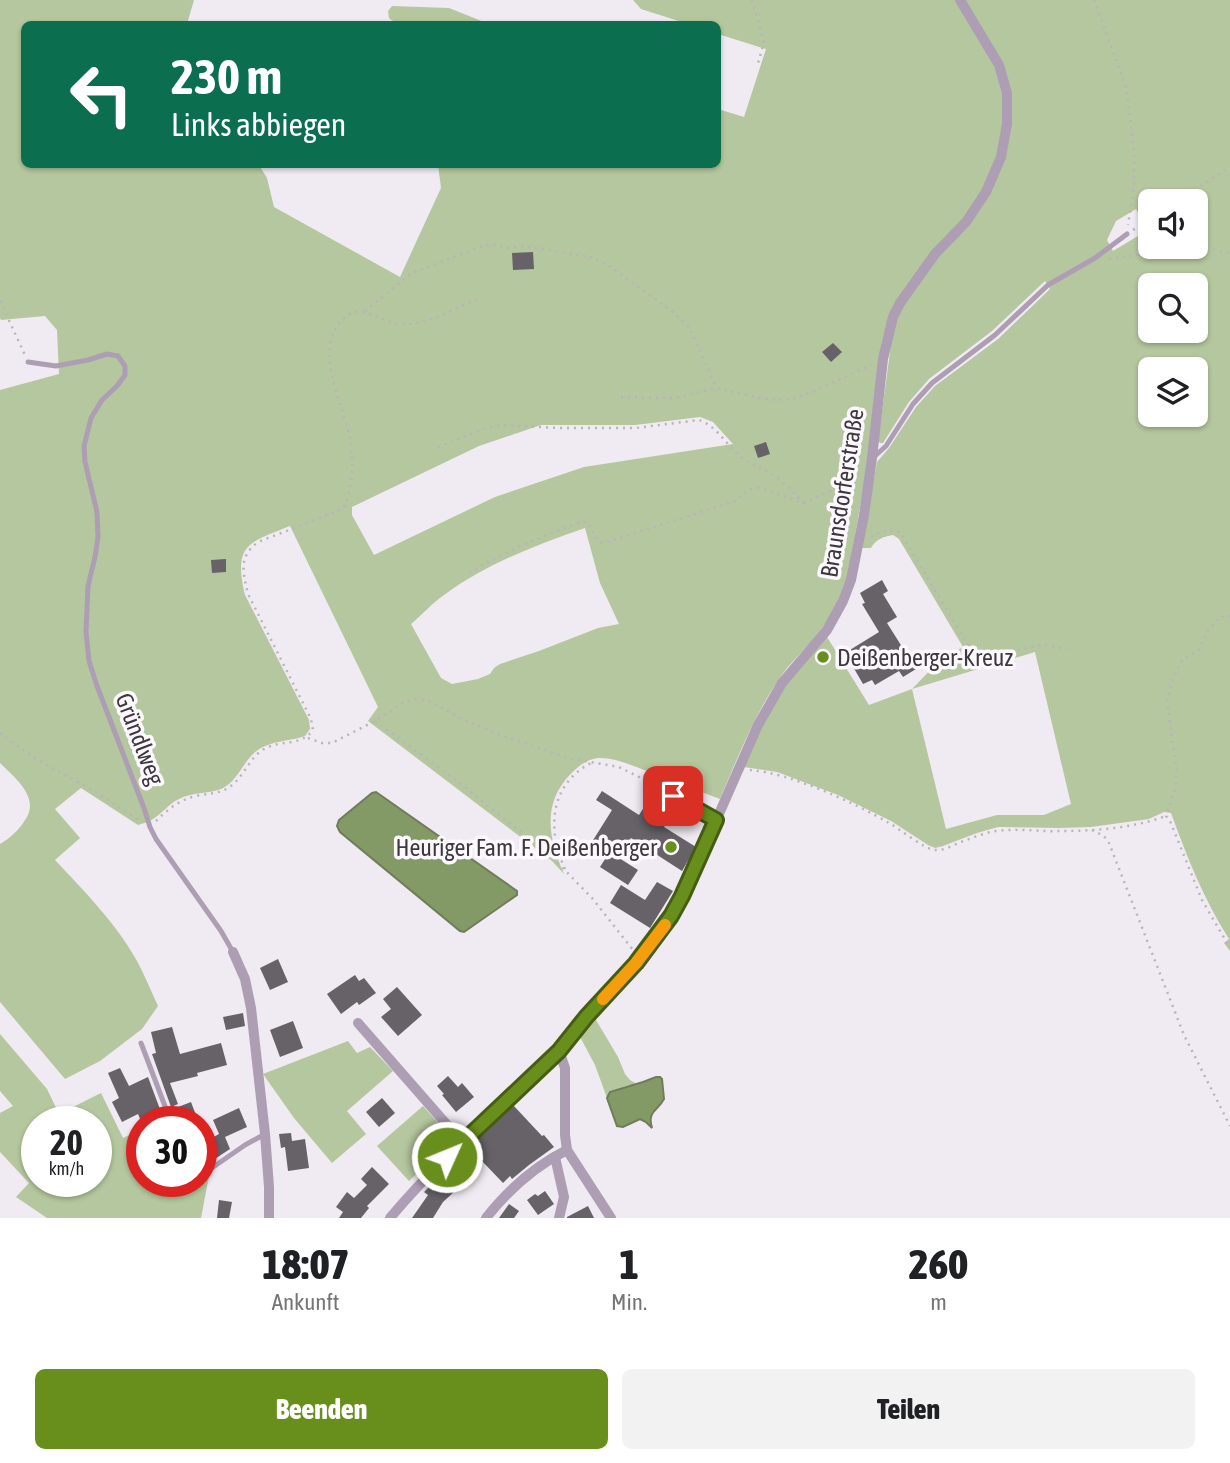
<!DOCTYPE html>
<html lang="de">
<meta charset="utf-8">
<style>
:root{--surface:#fff;--page:#f2f2f2;--text:#202124;--muted:#757577;--accent:#688f1c}
body{margin:0;font-family:"Asap Condensed",sans-serif;background:var(--page);color:var(--text);height:100vh;display:flex;flex-direction:column;font-size:26px;white-space:nowrap}
*{box-sizing:border-box;margin:0}
p{font-size:23px;color:var(--muted)}
.icon{flex:none;width:38px;height:38px;fill:none;stroke:currentColor;stroke-width:2;stroke-linecap:round;stroke-linejoin:round}
.map{position:relative;height:1218px;overflow:hidden}
.sheet{display:flex;flex-direction:column;background:var(--surface);flex:1}
.sheet>*{flex:none}
.guide{position:absolute;left:21px;top:21px;width:700px;height:147px;border-radius:10px;box-shadow:0 2px 5px #0004;background:#0b6e4f;color:#fff;overflow:hidden}
.fabs{position:absolute;left:1138px;top:189px;display:grid;gap:14px}
.fabs a{display:grid;place-items:center;width:70px;height:70px;border-radius:10px;background:var(--surface);box-shadow:0 2px 5px #0004;font-size:35px}
.speed{position:absolute;left:21px;top:1106px;display:flex;gap:14px;font-size:35px;font-weight:700;text-align:center}
.speed>*{display:grid;place-content:center;width:91px;height:91px;border-radius:50%;background:var(--surface);box-shadow:0 2px 5px #0004;line-height:1}
.speed small{font-size:18px;font-weight:400}
.speed .limit{border:10px solid #d22;background:#fff;color:#111}
.pin{position:absolute;display:grid;place-items:center;width:60px;height:60px;color:#fff;margin:-30px;border-radius:14px;box-shadow:0 4px 10px #0006}
.me{position:absolute;width:77px;margin:-38px;rotate:46deg;stroke-linejoin:round;filter:drop-shadow(0 0 5px #0008)}
.turn{display:flex;align-items:center;gap:24px;height:147px;padding:0 35px;font-size:32px}
.turn .icon{width:91px;height:91px;stroke-width:2.5}
.turn b{display:block;font-size:49px;line-height:60px}
.eta{display:flex;justify-content:space-evenly;align-items:center;height:119px;text-align:center}
.eta b{font-size:42px;font-weight:800;line-height:49px}
.primary-button{display:flex;gap:14px;margin-top:auto;padding:14px 35px}
.primary-button a{flex:1;height:80px;border-radius:10px;background:var(--accent);color:#fff;font-size:28px;font-weight:800;line-height:80px;text-align:center}
.primary-button a+a{background:var(--page);color:var(--text)}
.map>svg:first-child{display:block}
</style>
<div class="map">
<svg width="1230" height="1218" viewBox="0 0 1230 1218">
<rect width="100%" height="100%" fill="#f0eaf2"/>
<!-- green -->
<g fill="#b5c79e" fill-rule="evenodd">
<path d="M 0,0 L 194,0 L 187,24 L 24,24 L 24,164 L 259,165 L 267,178 L 274,207 L 400,277 L 441,188 L 438,165 L 718,164 L 718,109 L 744,117 L 766,49 L 718,34 L 718,24 L 688,24 L 641,9 L 633,0 L 1230,0 L 1230,951 L 1224,943 L 1229,939 C 1204,900 1187,857 1171,813 L 1164,812 L 1149,819 L 1091,827 L 1059,828 L 998,827 L 977,833 L 943,846 L 935,848 L 928,845 L 891,821 L 838,795 L 777,772 L 744,767 L 762,727 L 785,685 L 827,637 L 869,705 L 912,689 L 939,661 L 963,647 L 899,539 L 893,535 C 883,537 876,539 871,548 L 861,548 L 877,462 L 889,448 L 916,407 L 935,386 L 998,339 L 1050,289 L 1045,281 L 992,331 L 929,379 L 909,402 L 883,443 L 880,443 L 878,441 L 897,300 L 847,580 C 840,599 832,616 819,632 C 806,649 788,664 777,682 C 753,718 737,759 720,799 C 698,791 676,782 655,774 C 637,768 617,757 598,758 C 581,760 566,777 558,791 C 544,818 552,847 564,874 L 552,861 L 368,721 L 378,707 L 290,526 C 248,543 233,544 245,595 L 309,720 L 310,729 L 305,736 C 288,742 269,740 254,753 C 242,764 237,782 221,789 C 208,794 192,792 179,799 C 168,804 163,813 153,819 C 149,822 143,823 138,825 L 81,788 L 55,809 L 80,838 L 55,860 C 84,891 116,923 137,961 C 145,976 151,991 158,1006 L 142,1029 L 100,1061 L 65,1079 L 0,1002 L 0,844 C 10,838 19,830 25,820 C 41,798 15,778 0,763 L 0,390 L 59,374 L 57,330 L 45,316 L 1,320 L 0,318 ZM 1150,201 L 1195,201 L 1195,247 L 1150,247 ZM 1136,209 L 1148,230 L 1113,251 L 1107,240 L 1116,221 ZM 1150,285 L 1195,285 L 1195,331 L 1150,331 ZM 1150,369 L 1195,369 L 1195,415 L 1150,415 ZM 700,417 L 713,422 L 733,444 L 584,467 L 495,497 L 374,555 L 352,515 L 352,507 L 479,446 L 541,425 L 635,425 ZM 585,528 L 600,583 L 619,624 L 598,628 L 539,651 L 500,664 L 494,668 L 490,674 L 478,679 L 452,684 L 441,678 L 411,624 C 422,615 432,603 444,595 C 488,563 534,546 585,528 ZM 1035,652 L 1071,804 L 1044,815 L 997,815 L 946,829 L 912,689 Z"/>
<path d="M 392,6 L 449,8 L 489,24 L 426,24 L 423,22 C 409,23 401,28 389,18 L 388,11 Z"/>
<path d="M 593,1015 L 618,1057 L 625,1074 L 630,1080 L 637,1084 L 626,1086 L 608,1095 L 607,1098 L 595,1065 L 578,1033 Z"/>
<path d="M 0,1034 L 47,1089 L 59,1114 L 101,1093 L 123,1138 L 142,1129 L 142,1181 L 201,1181 L 201,1177 L 209,1176 L 201,1218 L 47,1218 L 16,1197 L 29,1183 L 0,1152 L 0,1113 L 13,1106 L 0,1091 ZM 37,1122 L 96,1122 L 96,1181 L 37,1181 Z"/>
<path d="M 348,1041 L 357,1053 L 370,1047 L 393,1071 L 347,1111 L 366,1134 L 332,1163 L 294,1118 L 263,1074 Z"/>
<path d="M 423,1106 L 450,1136 L 449,1142 L 409,1181 L 377,1146 Z"/>
</g>
<!-- water -->
<g fill="#849a66" stroke="#6e7d5a" stroke-width="2">
<path d="M 376,792 L 517,891 L 517,895 L 464,932 L 460,931 L 340,832 L 337,826 L 339,820 L 372,793 Z"/>
<path d="M 656,1077 L 660,1077 L 662,1079 L 664,1099 C 657,1112 647,1111 652,1128 L 646,1122 L 640,1119 L 623,1127 L 617,1126 L 607,1098 L 610,1092 L 643,1082 Z"/>
</g>
<!-- building -->
<g fill="#666268">
<path d="M 533,252 L 534,269 L 513,270 L 512,253 Z"/>
<path d="M 833,343 L 842,352 L 831,362 L 822,352 Z"/>
<path d="M 766,442 L 770,454 L 758,458 L 754,446 Z"/>
<path d="M 226,559 L 226,572 L 212,573 L 211,560 Z"/>
<path d="M 882,580 L 888,591 L 883,594 L 897,617 L 887,623 L 916,669 L 903,677 L 899,671 L 875,685 L 872,680 L 863,684 L 845,653 L 879,632 L 862,604 L 865,603 L 860,593 Z"/>
<path d="M 602,791 L 639,815 L 648,801 L 672,816 L 664,827 L 696,847 L 682,871 L 631,838 L 619,858 L 638,870 L 628,885 L 600,867 L 607,856 L 590,845 L 612,810 L 596,800 Z"/>
<path d="M 657,882 L 673,891 L 650,928 L 610,903 L 621,885 L 645,900 Z"/>
<path d="M 278,959 L 288,982 L 270,990 L 260,968 Z"/>
<path d="M 355,975 L 359,981 L 364,978 L 376,993 L 359,1005 L 357,1002 L 341,1014 L 327,994 Z"/>
<path d="M 397,987 L 422,1015 L 398,1036 L 381,1017 L 391,1009 L 383,999 Z"/>
<path d="M 243,1013 L 245,1026 L 226,1030 L 223,1017 Z"/>
<path d="M 293,1021 L 303,1048 L 280,1057 L 270,1030 Z"/>
<path d="M 172,1027 L 180,1054 L 221,1043 L 227,1065 L 197,1073 L 198,1076 L 170,1083 L 178,1104 L 171,1107 L 152,1054 L 156,1053 L 151,1032 Z"/>
<path d="M 120,1068 L 129,1086 L 148,1077 L 161,1112 L 141,1121 L 138,1114 L 122,1122 L 112,1102 L 119,1098 L 108,1073 Z"/>
<path d="M 448,1076 L 458,1087 L 462,1083 L 474,1097 L 456,1112 L 442,1095 L 444,1094 L 437,1086 Z"/>
<path d="M 382,1098 L 395,1113 L 379,1127 L 366,1112 Z"/>
<path d="M 191,1102 L 197,1118 L 187,1122 L 178,1122 L 173,1109 Z"/>
<path d="M 513,1105 L 542,1136 L 544,1135 L 554,1147 L 529,1165 L 512,1179 L 510,1176 L 503,1183 L 482,1161 L 475,1167 L 473,1164 L 467,1171 L 464,1168 L 448,1183 L 455,1191 L 443,1202 L 433,1218 L 412,1218 L 428,1195 L 424,1192 Z"/>
<path d="M 239,1108 L 247,1127 L 225,1137 L 230,1149 L 201,1168 L 201,1144 L 219,1134 L 213,1120 Z"/>
<path d="M 291,1133 L 292,1141 L 305,1139 L 309,1168 L 288,1171 L 285,1147 L 281,1148 L 279,1134 Z"/>
<path d="M 372,1167 L 389,1184 L 367,1206 L 369,1208 L 361,1218 L 339,1218 L 343,1212 L 336,1207 L 347,1192 L 354,1198 L 367,1185 L 361,1179 Z"/>
<path d="M 545,1191 L 554,1204 L 538,1215 L 527,1200 L 535,1194 L 538,1196 Z"/>
<path d="M 219,1200 L 232,1202 L 229,1218 L 217,1218 Z"/>
<path d="M 509,1204 L 519,1211 L 514,1218 L 499,1218 Z"/>
<path d="M 588,1206 L 594,1218 L 567,1218 L 567,1217 Z"/>
</g>
<g fill="none" stroke-linecap="round" stroke-linejoin="round">
<!-- path -->
<g stroke="#b9b4bb" stroke-width="2.5" stroke-dasharray="2 5" stroke-linecap="butt">
<path d="M 752,0 L 764,42 L 757,67"/>
<path d="M 1094,0 L 1126,87 L 1134,152 L 1134,186 L 1128,225"/>
<path d="M 1177,201 L 1230,167"/>
<path d="M 1133,230 L 1150,219"/>
<path d="M 1109,259 L 1161,251 L 1206,248 L 1230,253"/>
<path d="M 0,301 L 25,355"/>
<path d="M 365,311 L 412,273 L 482,246 L 494,245 L 509,248 L 524,246 L 590,257 L 608,265 L 674,313 L 689,327 L 717,388"/>
<path d="M 621,397 L 674,398 L 717,388 L 759,398 L 778,400 L 796,398 L 812,392 L 871,365"/>
<path d="M 438,447 L 486,428 L 501,425 L 559,428 L 636,428 L 699,420 C 718,427 726,445 741,457 C 750,464 760,467 770,473 C 783,481 793,492 804,503"/>
<path d="M 871,537 C 881,531 888,529 900,532 L 972,652 C 996,661 1020,647 1044,645 C 1051,645 1060,648 1067,649"/>
<path d="M 469,573 C 504,551 542,537 580,522 L 587,522 L 599,542 L 604,543 L 738,500 C 745,492 749,487 760,488 L 804,503 L 851,481 L 859,479"/>
<path d="M 1230,617 L 1226,615 L 1218,619 L 1209,629 L 1198,651 L 1182,660 L 1172,681 L 1167,702 L 1177,772 L 1175,790 L 1166,816 L 1170,821 L 1202,900 L 1230,948"/>
<path d="M 375,721 L 461,784 L 554,859 L 592,898 L 633,950"/>
<path d="M 0,733 L 33,757 L 94,791 L 139,820"/>
<path d="M 308,738 L 322,743 L 332,743 L 375,721 L 404,702 L 416,699 L 429,701 L 464,720 L 506,737 L 568,758 L 619,767 L 645,780"/>
<path d="M 750,770 C 790,773 853,802 889,823 C 900,829 924,849 935,850 C 944,851 953,845 961,842 C 972,838 984,833 996,831 C 1018,828 1040,832 1061,831 C 1096,831 1133,828 1166,816"/>
<path d="M 156,821 C 168,809 179,800 196,796 C 209,793 222,794 232,785 C 245,775 249,758 264,749 C 282,739 300,747 313,730 L 311,719 L 248,594 C 243,572 238,557 258,542 L 343,509 C 353,487 354,464 350,440 C 344,404 311,348 344,318 C 361,302 380,322 399,324 C 427,326 455,308 480,298"/>
<path d="M 1092,830 L 1104,836 L 1109,843 L 1184,1035 L 1230,1126"/>
<path d="M 565,869 C 547,830 549,785 591,763"/>
</g>
<!-- service -->
<g stroke="#ad9eb3" stroke-width="5">
<path d="M 28,362 L 56,366 L 88,360 L 107,354 L 118,356 L 125,366 L 125,375 L 117,386 L 102,400 L 91,418 L 84,446 L 85,462 L 97,512 L 98,537 L 95,557 L 88,586 L 86,632 L 89,661 L 97,686 L 144,808 L 150,827 L 156,839 L 221,931 L 233,952"/>
<path d="M 875,456 L 886,446 L 913,404 L 932,383 L 995,335 L 1048,285 L 1095,258 L 1127,234"/>
<path d="M 651,783 L 716,820"/>
<path d="M 141,1043 L 171,1122"/>
<path d="M 201,1173 L 206,1172 L 245,1145 L 265,1134"/>
</g>
<!-- minor -->
<g stroke="#ad9eb3" stroke-width="10">
<path d="M 233,952 L 245,979 L 251,1008 L 265,1134 L 269,1187 L 269,1218"/>
<path d="M 358,1023 L 462,1142"/>
<path d="M 559,1051 L 565,1068 L 565,1135 L 567,1150 L 611,1218"/>
<path d="M 555,1157 L 564,1197 L 559,1218"/>
<path d="M 390,1218 C 440,1158 500,1107 556,1053 C 569,1041 578,1025 590,1012 C 625,976 658,940 683,896 L 758,725 L 782,683 L 827,630 L 843,601 L 851,580 L 864,515 L 872,458 L 883,359 L 893,317 L 900,303 L 935,254 L 966,222 L 986,192 L 1001,157 L 1007,124 L 1007,93 L 999,65 L 960,0"/>
<path d="M 486,1218 C 508,1190 535,1166 567,1150"/>
</g>
</g>
<g fill="none" stroke-linecap="round" stroke-linejoin="round">
<defs>
<path id="route" d="M 447,1157 L 559,1051 L 587,1016 L 636,963 L 671,916 L 682,896 L 716,820 L 673,796"/>
</defs>
<!-- route casing -->
<use href="#route" stroke="#445d12" stroke-width="18"/>
<!-- route -->
<use href="#route" stroke="#688f1c" stroke-width="12"/>
<!-- slow -->
<path stroke="#f59e0b" stroke-width="12" d="M 603,999 L 636,963 L 665,925"/>
</g>
<!-- markers -->
<g fill="#688f1c" stroke="#fcf8fe" stroke-width="2.5">
<circle cx="823" cy="657" r="7"/>
<circle cx="671" cy="847" r="7"/>
</g>
<g text-anchor="middle" dominant-baseline="central" stroke-width="7" stroke-linejoin="round" paint-order="stroke">
<!-- street labels -->
<g font-size="24" fill="#3c3a3d" stroke="#fcf8fe">
<text transform="translate(842 493) rotate(-81)">Braunsdorferstraße</text>
<text transform="translate(140 739) rotate(69)">Gründlweg</text>
</g>
<!-- poi labels -->
<g font-size="24" fill="#3c3a3d" stroke="#fcf8fe" text-anchor="start">
<text x="837" y="657">Deißenberger-Kreuz</text>
<text x="657" y="847" text-anchor="end">Heuriger Fam. F. Deißenberger</text>
</g>
</g>
</svg>
<div class="fabs">
<a><svg class="icon" aria-label="sound" viewBox="0 0 24 24"><path d="M4 9h4l5-4v14l-5-4H4zM17 9q2 3 0 6"/></svg></a>
<a><svg class="icon" aria-label="search" viewBox="0 0 24 24"><circle cx="10" cy="10" r="6"/><path d="M15 15l6 6"/></svg></a>
<a><svg class="icon" aria-label="layers" viewBox="0 0 24 24"><path d="M12 4l9 5-9 5-9-5zM3 14l9 5 9-5"/></svg></a>
</div>
<div class="speed"><div>20<small>km/h</small></div><div class="limit">30</div></div>
<div class="pin" style="left:673px;top:796px;background:#d93025"><svg class="icon" aria-label="arrive" viewBox="0 0 24 24"><path d="M6 21V4h12l-3 4 3 4H6"/></svg></div>
<svg class="me" style="left:447px;top:1157px" viewBox="-20 -20 40 40"><circle r="17" fill="#688f1c" stroke="#fff" stroke-width="3"/><path d="M0-11L8 9 0 5-8 9z" fill="#fff"/></svg>
<div class="guide">
<div class="turn"><svg class="icon" aria-label="left" viewBox="0 0 24 24"><path d="M17 20v-9H6M10 6l-5 5 5 5"/></svg><div><b>230 m</b>Links abbiegen</div></div>
</div>
</div>
<section class="sheet">
<div class="eta">
<div><b>18:07</b><p>Ankunft</p></div>
<div><b>1</b><p>Min.</p></div>
<div><b>260</b><p>m</p></div>
</div>
<div class="primary-button"><a>Beenden</a><a>Teilen</a></div>
</section>
